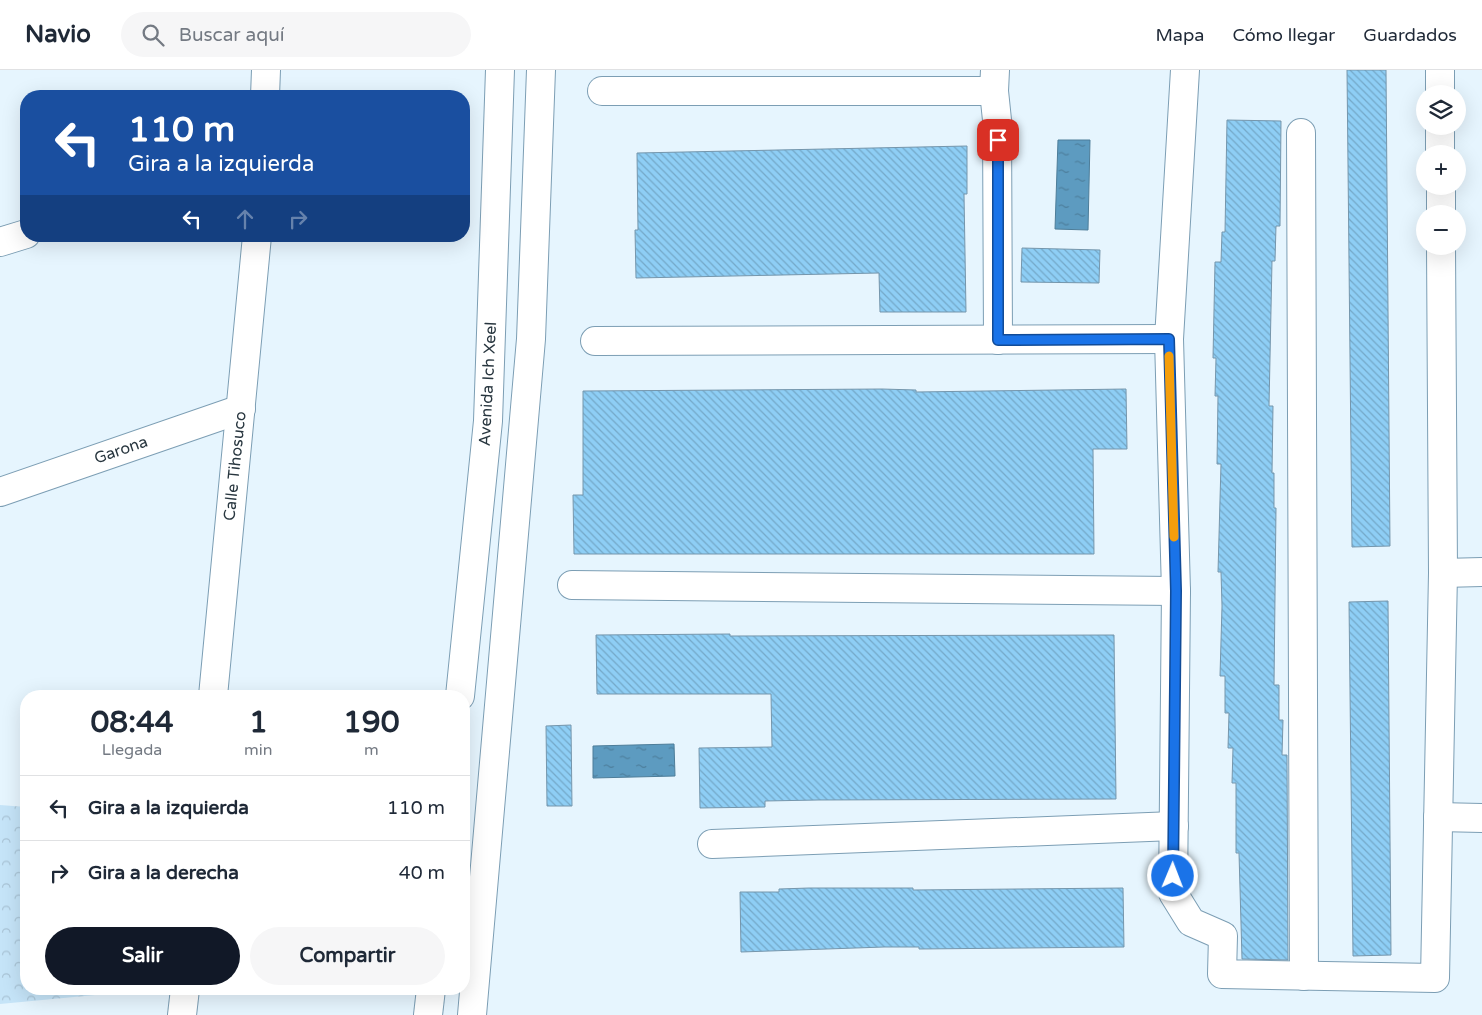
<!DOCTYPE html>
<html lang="es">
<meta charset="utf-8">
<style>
:root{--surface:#fff;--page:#f6f6f7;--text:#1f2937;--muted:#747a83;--line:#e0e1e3;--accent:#111827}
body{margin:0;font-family:"Varela Round",sans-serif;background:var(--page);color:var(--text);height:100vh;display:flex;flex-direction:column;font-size:19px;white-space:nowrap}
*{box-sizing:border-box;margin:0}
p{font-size:16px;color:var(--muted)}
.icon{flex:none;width:28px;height:28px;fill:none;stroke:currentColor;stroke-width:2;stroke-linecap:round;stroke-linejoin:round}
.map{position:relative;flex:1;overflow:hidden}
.sheet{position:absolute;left:20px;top:620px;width:450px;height:305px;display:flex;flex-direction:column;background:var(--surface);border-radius:20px;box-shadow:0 5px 20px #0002}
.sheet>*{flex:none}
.top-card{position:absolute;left:20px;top:20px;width:450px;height:152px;border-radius:20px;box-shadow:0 5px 20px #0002;background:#1a4fa0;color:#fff;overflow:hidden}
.tools{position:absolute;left:1416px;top:15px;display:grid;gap:10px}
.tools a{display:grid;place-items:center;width:50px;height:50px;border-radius:50%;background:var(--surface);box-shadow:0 5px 20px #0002;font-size:25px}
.pin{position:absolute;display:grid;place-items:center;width:42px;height:42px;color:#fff;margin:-21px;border-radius:10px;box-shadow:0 2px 8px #0006}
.me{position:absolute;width:55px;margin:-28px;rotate:1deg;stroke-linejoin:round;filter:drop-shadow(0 0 4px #0008)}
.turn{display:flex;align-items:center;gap:18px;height:105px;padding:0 25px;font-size:22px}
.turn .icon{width:65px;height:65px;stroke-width:2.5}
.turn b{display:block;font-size:35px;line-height:42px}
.lanes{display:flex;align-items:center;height:48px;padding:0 25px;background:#0003;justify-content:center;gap:25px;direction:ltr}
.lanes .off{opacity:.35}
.eta{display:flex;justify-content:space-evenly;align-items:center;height:85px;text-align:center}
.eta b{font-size:30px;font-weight:800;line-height:35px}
.action{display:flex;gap:10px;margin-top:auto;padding:10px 25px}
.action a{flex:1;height:58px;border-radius:30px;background:var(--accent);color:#fff;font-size:20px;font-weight:800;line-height:58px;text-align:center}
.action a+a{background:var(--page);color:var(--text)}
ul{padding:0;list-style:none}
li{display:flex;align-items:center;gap:15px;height:65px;padding:0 25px;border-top:1px solid var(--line)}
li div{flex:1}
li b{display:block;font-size:19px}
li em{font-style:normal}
header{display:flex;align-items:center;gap:30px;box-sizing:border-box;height:70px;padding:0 25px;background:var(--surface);border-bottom:1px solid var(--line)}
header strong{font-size:24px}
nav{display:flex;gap:28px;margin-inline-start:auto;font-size:18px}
.search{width:350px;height:45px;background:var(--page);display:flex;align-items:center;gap:12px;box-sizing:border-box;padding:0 18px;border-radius:28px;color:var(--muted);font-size:19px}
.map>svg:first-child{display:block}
</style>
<header>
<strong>Navio</strong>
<div class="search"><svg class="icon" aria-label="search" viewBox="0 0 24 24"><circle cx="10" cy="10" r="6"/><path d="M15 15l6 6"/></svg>Buscar aquí</div>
<nav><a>Mapa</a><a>Cómo llegar</a><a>Guardados</a></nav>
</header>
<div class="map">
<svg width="1482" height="945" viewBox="0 0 1482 945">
<defs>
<pattern id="park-crowns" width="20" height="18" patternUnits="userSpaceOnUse" patternTransform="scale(1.25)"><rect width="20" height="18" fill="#c5e4f8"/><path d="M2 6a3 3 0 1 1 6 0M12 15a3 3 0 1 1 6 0" fill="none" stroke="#a9c4d6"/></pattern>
<pattern id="water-ripples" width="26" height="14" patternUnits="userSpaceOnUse" patternTransform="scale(1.25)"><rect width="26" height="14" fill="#5d9bc0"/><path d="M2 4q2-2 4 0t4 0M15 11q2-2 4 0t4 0" fill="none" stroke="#4d7f9d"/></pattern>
<pattern id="building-back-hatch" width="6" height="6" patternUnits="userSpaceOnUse" patternTransform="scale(1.25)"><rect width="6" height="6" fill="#8ecef5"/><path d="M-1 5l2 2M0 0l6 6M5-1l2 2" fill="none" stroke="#74a8c8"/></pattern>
</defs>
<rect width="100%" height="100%" fill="#e6f5fe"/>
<!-- park -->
<path fill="url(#park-crowns)" d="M 0,735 L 26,737 L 26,919 L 149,919 L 148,920 L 0,934 Z"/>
<!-- water -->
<g fill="url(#water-ripples)" stroke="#4d7d99">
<path d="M 1058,70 L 1090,70 L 1088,160 L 1055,159 Z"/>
<path d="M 674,674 L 675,706 L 593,708 L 593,676 Z"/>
</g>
<!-- building -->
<g fill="url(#building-back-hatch)" stroke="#7596ac">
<path d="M 1347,0 L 1386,0 L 1390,476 L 1352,477 Z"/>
<path d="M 1227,50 L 1281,51 L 1280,156 L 1276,156 L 1275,191 L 1272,191 L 1269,336 L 1273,336 L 1272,403 L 1274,403 L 1274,438 L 1276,438 L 1274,615 L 1279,615 L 1279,650 L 1283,650 L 1282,685 L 1287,685 L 1288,890 L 1242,889 L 1239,783 L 1236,783 L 1236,713 L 1232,713 L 1233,678 L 1228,678 L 1229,643 L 1225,643 L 1225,606 L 1220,606 L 1222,536 L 1221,502 L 1218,502 L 1221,394 L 1217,394 L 1218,326 L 1215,326 L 1216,288 L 1213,288 L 1215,192 L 1221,192 L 1222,162 L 1225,162 Z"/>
<path d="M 967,76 L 967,124 L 964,124 L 966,242 L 880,242 L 879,203 L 636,208 L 635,160 L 638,160 L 637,83 Z"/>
<path d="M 1022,178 L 1100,180 L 1099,213 L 1021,212 Z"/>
<path d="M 882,319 L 916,320 L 916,322 L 1126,319 L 1127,379 L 1093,379 L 1094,484 L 574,484 L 573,425 L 583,425 L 583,321 Z"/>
<path d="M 1388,531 L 1391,885 L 1353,886 L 1349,532 Z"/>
<path d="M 730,564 L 730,566 L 1114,565 L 1116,729 L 818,730 L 765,731 L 765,737 L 700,738 L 699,678 L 772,677 L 771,624 L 597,624 L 596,565 Z"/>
<path d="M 571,655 L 572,736 L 547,736 L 546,656 Z"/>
<path d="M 809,818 L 913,818 L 913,820 L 1123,818 L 1124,877 L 919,879 L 919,877 L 884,877 L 741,882 L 740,822 L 779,822 L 779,819 Z"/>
</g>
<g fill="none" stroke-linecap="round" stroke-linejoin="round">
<defs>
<g id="minor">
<path d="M 995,0 L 994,21 L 997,50 L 998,270"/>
<path d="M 1185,0 L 1169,269 L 1176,521 L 1173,823 L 1191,852 L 1223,866 L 1222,904 L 1435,908 L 1443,503 L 1441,176"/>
<path d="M 1440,0 L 1440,24"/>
<path d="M 602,21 L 994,21"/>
<path d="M 265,26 L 266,0"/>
<path d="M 1440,56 L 1440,84"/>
<path d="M 1301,63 L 1304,906"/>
<path d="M 1441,116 L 1441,144"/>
<path d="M 0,172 L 26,164"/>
<path d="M 595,271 L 1169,269"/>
<path d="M 0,422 L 241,339"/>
<path d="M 1443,503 L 1482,502"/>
<path d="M 572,515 L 1176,521"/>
<path d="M 213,626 L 257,166"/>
<path d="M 460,626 L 488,351 L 500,0"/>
<path d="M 1438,747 L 1482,748"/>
<path d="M 712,774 L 1174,756"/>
<path d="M 182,945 L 185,919"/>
<path d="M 428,945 L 431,919"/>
<path d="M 472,945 L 531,269 L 541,0"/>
</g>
</defs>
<!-- minor casing -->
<use href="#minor" stroke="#7c9eb4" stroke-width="30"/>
<!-- minor -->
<use href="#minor" stroke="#fff" stroke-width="28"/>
</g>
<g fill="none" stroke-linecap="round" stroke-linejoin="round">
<defs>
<path id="route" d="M 998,70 L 998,270 L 1169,269 L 1176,521 L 1173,806"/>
</defs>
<!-- route casing -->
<use href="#route" stroke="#114b97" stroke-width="12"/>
<!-- route -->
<use href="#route" stroke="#1a73e8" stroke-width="9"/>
<!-- slow -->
<path stroke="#f59e0b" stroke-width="9" d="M 1169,286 L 1174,467"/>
</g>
<g text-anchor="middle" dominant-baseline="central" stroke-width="4" stroke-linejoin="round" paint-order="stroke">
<!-- street labels -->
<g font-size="16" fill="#28363f" stroke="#fff">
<text transform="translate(488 314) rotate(-87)">Avenida Ich Xeel</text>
<text transform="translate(121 380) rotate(-19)">Garona</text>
<text transform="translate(235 396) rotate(-84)">Calle Tihosuco</text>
</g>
</g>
</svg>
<div class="tools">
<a><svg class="icon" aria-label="layers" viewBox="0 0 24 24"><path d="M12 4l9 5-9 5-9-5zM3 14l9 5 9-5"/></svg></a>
<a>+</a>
<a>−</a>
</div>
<div class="pin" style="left:998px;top:70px;background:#d93025"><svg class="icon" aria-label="arrive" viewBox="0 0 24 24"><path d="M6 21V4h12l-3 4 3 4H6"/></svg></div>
<svg class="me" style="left:1173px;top:806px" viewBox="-20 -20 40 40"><circle r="17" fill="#1a73e8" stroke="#fff" stroke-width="3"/><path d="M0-11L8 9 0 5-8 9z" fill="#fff"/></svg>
<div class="top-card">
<div class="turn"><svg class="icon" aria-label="left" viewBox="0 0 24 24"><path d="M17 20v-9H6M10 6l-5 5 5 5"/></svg><div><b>110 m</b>Gira a la izquierda</div></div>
<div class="lanes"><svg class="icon" aria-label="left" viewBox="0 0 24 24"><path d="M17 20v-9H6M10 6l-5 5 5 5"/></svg><svg class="icon off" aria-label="ahead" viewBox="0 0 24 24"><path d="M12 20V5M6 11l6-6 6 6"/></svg><svg class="icon off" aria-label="right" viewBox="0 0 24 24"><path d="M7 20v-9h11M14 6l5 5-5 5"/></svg></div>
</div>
<section class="sheet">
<div class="eta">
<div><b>08:44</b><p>Llegada</p></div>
<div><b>1</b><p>min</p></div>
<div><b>190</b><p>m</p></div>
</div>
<ul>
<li><svg class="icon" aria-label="left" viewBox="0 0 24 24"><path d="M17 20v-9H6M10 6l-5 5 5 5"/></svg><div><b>Gira a la izquierda</b></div><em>110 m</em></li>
<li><svg class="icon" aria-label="right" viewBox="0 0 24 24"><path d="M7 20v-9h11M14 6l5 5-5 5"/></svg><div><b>Gira a la derecha</b></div><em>40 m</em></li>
</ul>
<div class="action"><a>Salir</a><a>Compartir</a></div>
</section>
</div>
